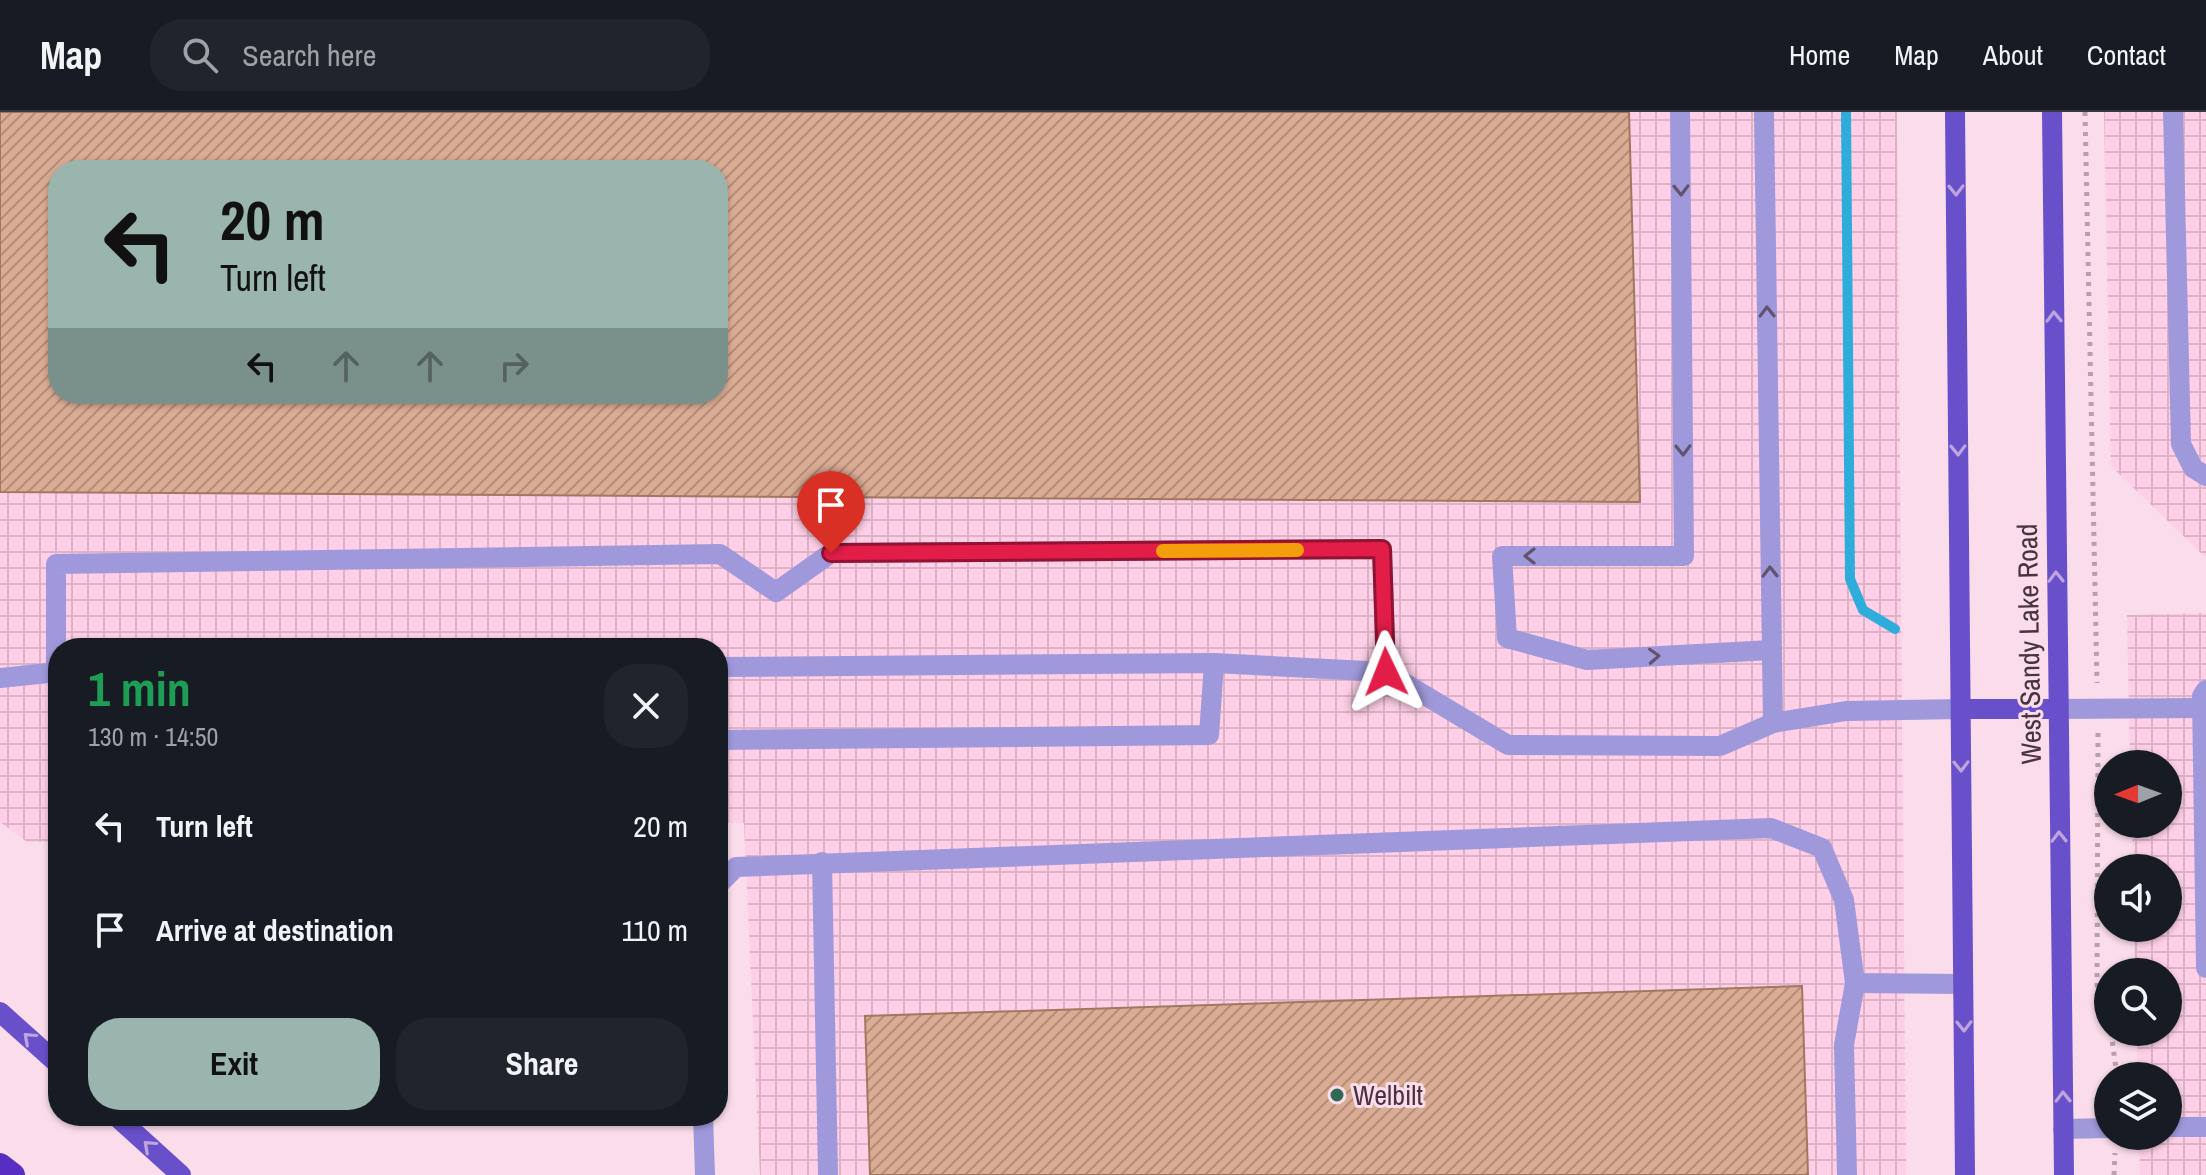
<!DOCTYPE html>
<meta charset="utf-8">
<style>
:root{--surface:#171b24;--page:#20242c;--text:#f1f3f6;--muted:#9ea1a6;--line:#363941;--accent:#99b5ae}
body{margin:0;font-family:"Archivo Narrow",sans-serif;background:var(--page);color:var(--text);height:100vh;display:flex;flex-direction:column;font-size:30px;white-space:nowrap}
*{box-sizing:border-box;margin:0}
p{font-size:26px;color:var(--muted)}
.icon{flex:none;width:44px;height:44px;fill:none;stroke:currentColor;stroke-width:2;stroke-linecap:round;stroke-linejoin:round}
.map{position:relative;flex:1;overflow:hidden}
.panel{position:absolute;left:48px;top:526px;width:680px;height:488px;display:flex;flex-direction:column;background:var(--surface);border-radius:32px;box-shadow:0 2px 6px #0004}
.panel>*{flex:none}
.banner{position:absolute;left:48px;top:48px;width:680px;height:244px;border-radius:32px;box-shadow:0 2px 6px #0004;background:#99b5ae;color:#111;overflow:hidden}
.needle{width:52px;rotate:269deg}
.fabs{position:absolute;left:2094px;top:638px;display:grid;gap:16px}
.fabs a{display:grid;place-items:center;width:88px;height:88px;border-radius:50%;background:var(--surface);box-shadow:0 2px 6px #0004;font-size:40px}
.pin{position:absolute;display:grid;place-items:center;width:68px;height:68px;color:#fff;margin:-82px -34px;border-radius:50% 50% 50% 0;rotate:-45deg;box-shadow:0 0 8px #0007}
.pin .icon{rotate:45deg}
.me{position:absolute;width:88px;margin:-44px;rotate:358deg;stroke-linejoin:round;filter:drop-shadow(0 0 6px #0008)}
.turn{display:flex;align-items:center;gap:28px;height:168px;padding:0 40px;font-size:36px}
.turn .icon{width:104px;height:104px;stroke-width:2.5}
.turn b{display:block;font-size:56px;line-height:68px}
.lanes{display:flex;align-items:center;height:76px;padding:0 40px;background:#0003;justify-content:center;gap:40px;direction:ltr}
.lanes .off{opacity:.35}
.round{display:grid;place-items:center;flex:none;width:84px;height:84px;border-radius:32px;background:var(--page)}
.headline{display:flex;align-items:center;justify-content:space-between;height:136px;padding:0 40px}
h1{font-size:48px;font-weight:800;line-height:60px;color:#1e9e55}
.primary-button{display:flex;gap:16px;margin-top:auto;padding:16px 40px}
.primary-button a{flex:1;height:92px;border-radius:32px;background:var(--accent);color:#111;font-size:32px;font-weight:800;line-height:92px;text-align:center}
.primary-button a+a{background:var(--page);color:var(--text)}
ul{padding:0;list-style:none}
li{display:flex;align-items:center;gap:24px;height:104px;padding:0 40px}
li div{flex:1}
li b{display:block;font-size:30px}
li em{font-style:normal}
header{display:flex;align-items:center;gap:48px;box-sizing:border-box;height:112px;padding:0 40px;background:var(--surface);border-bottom:2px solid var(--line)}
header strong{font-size:38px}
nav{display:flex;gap:44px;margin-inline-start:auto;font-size:28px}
.search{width:560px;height:72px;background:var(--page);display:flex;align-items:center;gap:20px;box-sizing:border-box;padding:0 28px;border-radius:32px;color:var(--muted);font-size:30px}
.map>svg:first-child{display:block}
</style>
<header>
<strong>Map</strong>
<div class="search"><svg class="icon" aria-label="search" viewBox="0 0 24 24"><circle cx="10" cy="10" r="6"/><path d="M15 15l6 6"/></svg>Search here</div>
<nav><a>Home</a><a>Map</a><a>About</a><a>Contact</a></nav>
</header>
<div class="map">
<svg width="2206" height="1063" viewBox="0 0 2206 1063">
<defs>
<pattern id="industrial-grid" width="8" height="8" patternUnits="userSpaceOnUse" patternTransform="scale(2)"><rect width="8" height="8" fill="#fecfe6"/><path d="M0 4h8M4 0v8" fill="none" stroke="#dbb2c6"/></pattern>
<pattern id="building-hatch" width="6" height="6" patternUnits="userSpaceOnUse" patternTransform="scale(2)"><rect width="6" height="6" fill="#dbac94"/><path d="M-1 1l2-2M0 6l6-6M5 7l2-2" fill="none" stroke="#b48d7a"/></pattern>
</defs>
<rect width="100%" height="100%" fill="#fadcea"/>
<!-- industrial -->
<g fill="url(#industrial-grid)" fill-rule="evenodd">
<path d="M 0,0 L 1897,0 L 1906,1063 L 760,1063 L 744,711 L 718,711 L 718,536 L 58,536 L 58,730 L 27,730 L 0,710 ZM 58,58 L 718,58 L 718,282 L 58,282 Z"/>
<path d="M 2104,0 L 2206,0 L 2206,446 L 2111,354 Z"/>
<path d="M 2206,501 L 2206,1063 L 2140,1063 L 2139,1024 L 2168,1024 L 2168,964 L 2138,964 L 2137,920 L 2168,920 L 2168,860 L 2135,860 L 2134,816 L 2168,816 L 2168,756 L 2133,756 L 2132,712 L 2168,712 L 2168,652 L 2130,652 L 2127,503 Z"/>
</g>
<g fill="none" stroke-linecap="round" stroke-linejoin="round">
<!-- stream -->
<path stroke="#2fadda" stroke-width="10" d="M 1846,0 L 1850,467 L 1863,498 L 1895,517"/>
</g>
<!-- building -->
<g fill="url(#building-hatch)" stroke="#a27760" stroke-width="2" fill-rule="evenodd">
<path d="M 0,0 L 1629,0 L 1640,390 L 0,380 ZM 58,58 L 718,58 L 718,282 L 58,282 Z"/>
<path d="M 1802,874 L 1808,1063 L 870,1063 L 865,904 Z"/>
</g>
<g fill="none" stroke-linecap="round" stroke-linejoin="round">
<!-- path -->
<g stroke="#b99fab" stroke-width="5" stroke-dasharray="4 6" stroke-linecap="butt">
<path d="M 2085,0 L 2097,571"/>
<path d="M 2098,621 L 2097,873 L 2108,907"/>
<path d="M 2111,920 L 2117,964"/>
<path d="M 2114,1063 L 2115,1041"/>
</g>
<!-- minor -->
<g stroke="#9f99db" stroke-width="20">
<path d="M 1680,0 L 1684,444 L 1502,444 L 1507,526 L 1587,548 L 1771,538"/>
<path d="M 1764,0 L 1773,611"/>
<path d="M 2173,0 L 2181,332 L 2193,356 L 2206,364"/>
<path d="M 718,555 L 1214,551 L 1386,560 L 1508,633 L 1720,634 L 1773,611 L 1846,599 L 1961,597"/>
<path d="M 56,560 L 56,452 L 720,442 L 776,480 L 831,441 L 1382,437 L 1386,560"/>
<path d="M 0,566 L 58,560"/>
<path d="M 2206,578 L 2202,584 L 2206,856"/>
<path d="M 2057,597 L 2202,596"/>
<path d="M 718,628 L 1209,623 L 1214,551"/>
<path d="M 822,750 L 828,1063"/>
<path d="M 718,773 L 736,755 L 1771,716 L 1822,736 L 1844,788 L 1855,871 L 1963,872"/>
<path d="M 703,1004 L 705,1063"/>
<path d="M 2168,1015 L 2206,1015"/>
<path d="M 2063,1017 L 2108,1016"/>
<path d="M 1847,1063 L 1844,933 L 1855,871"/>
</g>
<!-- major -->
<g stroke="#6950cb" stroke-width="20">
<path d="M 1955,0 L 1965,1063"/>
<path d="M 2052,0 L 2064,1063"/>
<path d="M 1961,597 L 2057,597"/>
<path d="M 0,900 L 58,952"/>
<path d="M 116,1004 L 181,1063"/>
</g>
<!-- highway -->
<path stroke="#582dc3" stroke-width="24" d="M 0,1053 L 13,1063"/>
</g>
<!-- one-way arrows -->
<defs><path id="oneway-chevron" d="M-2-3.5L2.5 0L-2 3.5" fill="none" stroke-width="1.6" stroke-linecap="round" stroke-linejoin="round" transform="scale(2)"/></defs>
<g stroke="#62526d">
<use href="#oneway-chevron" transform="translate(1681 78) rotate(89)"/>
<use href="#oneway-chevron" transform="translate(1767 200) rotate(-91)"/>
<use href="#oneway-chevron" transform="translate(1683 338) rotate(89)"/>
<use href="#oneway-chevron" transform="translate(1530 444) rotate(-180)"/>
<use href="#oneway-chevron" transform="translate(1770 460) rotate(-91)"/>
<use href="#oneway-chevron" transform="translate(1654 544) rotate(-3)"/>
</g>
<g stroke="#c0a4de">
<use href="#oneway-chevron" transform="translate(1956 78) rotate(89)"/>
<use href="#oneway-chevron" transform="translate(2054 205) rotate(-91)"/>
<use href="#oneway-chevron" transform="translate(1958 338) rotate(89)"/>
<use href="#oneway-chevron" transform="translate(2056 465) rotate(-91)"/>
<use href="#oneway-chevron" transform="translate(1961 654) rotate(89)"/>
<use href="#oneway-chevron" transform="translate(2059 725) rotate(-91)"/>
<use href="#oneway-chevron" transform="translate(1964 914) rotate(89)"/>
<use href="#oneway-chevron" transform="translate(29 926) rotate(-138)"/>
<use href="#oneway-chevron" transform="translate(2063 985) rotate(-91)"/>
<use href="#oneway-chevron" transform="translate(149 1034) rotate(-138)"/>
</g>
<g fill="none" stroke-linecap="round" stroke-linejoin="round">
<defs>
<path id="route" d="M 831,441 L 1382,437 L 1386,560"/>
</defs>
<!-- route casing -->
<use href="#route" stroke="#92132f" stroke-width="20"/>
<!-- route -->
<use href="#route" stroke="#e11d48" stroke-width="14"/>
<!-- slow -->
<path stroke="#f59e0b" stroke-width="14" d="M 1163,439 L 1297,438"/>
</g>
<!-- markers -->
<circle fill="#2e6a55" stroke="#fadcea" stroke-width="3" cx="1337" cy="983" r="8"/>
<g text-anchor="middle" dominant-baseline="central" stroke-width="6" stroke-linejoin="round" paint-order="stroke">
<!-- street labels -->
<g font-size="28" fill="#48343e" stroke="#fadcea">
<text transform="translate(2029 532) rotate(-91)">West Sandy Lake Road</text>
</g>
<!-- poi labels -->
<g font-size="28" fill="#48343e" stroke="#fadcea" text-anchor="start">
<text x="1353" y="983">Welbilt</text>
</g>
</g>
</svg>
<div class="fabs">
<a><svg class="needle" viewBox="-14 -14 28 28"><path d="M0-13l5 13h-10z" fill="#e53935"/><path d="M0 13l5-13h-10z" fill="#9ea1a6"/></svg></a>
<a><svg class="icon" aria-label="sound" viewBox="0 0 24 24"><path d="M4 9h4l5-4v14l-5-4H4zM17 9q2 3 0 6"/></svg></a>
<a><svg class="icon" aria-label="search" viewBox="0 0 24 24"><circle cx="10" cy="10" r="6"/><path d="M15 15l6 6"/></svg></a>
<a><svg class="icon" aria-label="layers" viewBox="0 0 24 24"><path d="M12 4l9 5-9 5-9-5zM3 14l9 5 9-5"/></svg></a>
</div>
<div class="pin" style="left:831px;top:441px;background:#d93025"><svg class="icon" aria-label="arrive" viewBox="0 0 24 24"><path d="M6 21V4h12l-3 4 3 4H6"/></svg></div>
<svg class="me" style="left:1386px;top:560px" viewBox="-20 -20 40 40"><path d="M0-17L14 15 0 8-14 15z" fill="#e11d48" stroke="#fff" stroke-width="4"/></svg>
<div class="banner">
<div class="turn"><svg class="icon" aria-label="left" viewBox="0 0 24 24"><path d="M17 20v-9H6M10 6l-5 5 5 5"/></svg><div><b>20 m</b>Turn left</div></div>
<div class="lanes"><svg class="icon" aria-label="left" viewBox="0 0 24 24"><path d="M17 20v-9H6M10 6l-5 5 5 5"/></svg><svg class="icon off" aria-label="ahead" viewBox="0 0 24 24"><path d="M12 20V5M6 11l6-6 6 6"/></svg><svg class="icon off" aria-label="ahead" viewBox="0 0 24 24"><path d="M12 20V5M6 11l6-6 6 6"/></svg><svg class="icon off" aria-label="right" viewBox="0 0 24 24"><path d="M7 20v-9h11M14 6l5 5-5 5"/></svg></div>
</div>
<section class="panel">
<div class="headline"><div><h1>1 min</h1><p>130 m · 14:50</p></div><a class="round"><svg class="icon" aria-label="close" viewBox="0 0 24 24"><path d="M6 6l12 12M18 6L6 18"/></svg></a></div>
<ul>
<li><svg class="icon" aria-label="left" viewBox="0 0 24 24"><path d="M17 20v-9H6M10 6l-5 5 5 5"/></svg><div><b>Turn left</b></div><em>20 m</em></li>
<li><svg class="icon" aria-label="arrive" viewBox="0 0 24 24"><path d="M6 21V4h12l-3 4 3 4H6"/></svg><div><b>Arrive at destination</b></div><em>110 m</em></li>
</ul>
<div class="primary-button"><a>Exit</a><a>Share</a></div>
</section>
</div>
